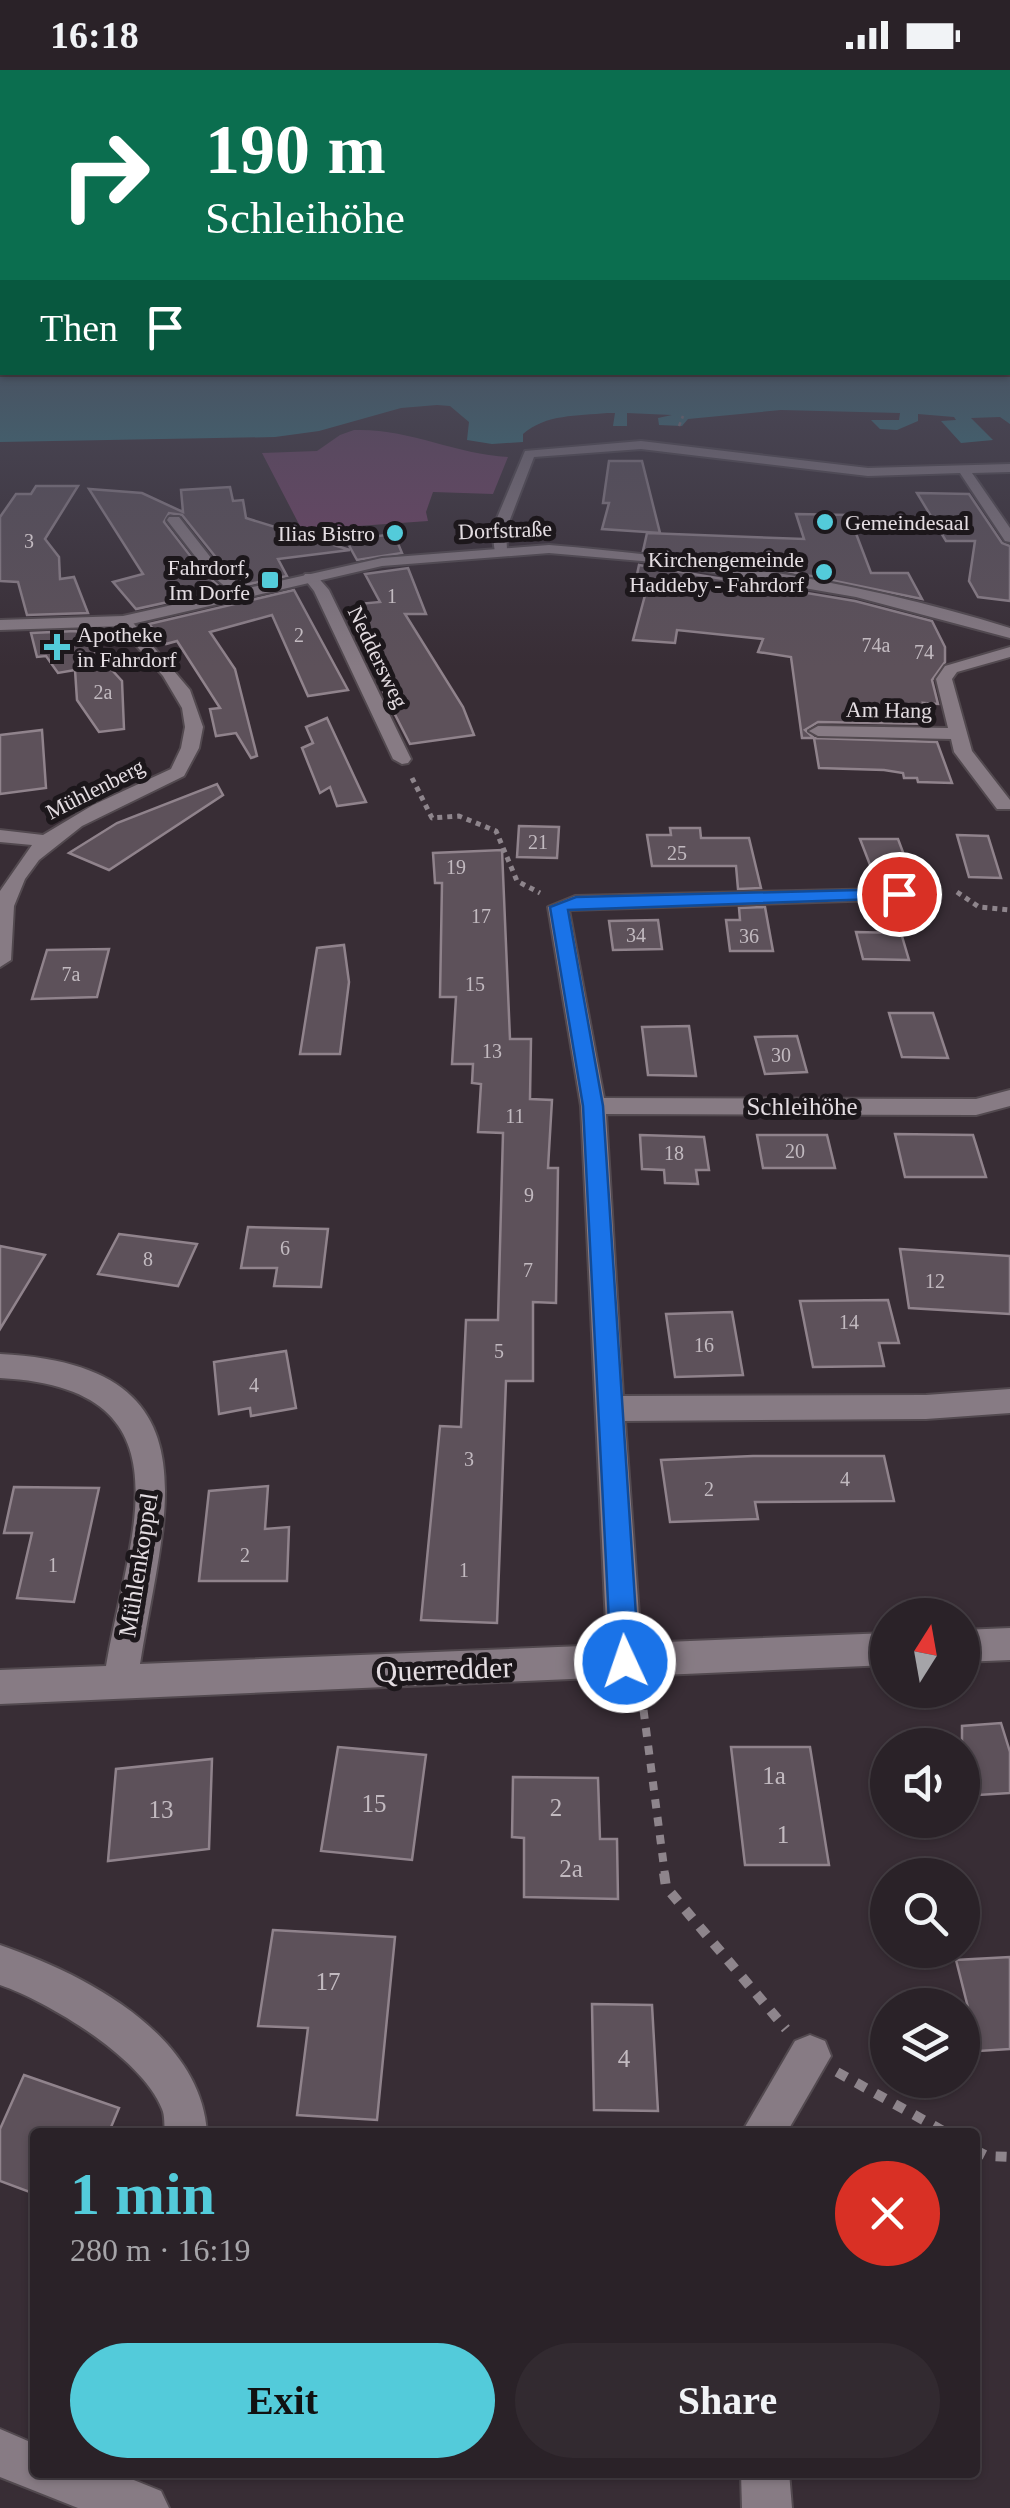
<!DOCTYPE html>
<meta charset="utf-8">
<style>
:root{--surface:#2a2228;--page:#322a30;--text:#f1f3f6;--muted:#a5a4a8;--line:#463f45;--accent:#53cbda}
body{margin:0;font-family:"Times New Roman",serif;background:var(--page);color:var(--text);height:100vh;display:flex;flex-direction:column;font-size:38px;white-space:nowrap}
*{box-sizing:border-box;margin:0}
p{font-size:32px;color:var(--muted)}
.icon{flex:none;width:55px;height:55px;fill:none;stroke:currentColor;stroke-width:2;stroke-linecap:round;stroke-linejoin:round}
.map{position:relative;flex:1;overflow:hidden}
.drawer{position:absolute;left:30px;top:2058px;width:950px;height:350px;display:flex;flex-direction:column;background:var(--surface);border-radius:10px;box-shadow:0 2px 8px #0004,0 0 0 2px var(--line)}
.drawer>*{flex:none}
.banner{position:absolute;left:0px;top:0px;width:1010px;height:305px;box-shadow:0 2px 8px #0004,0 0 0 2px var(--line);background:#0b6e4f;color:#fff;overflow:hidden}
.needle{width:65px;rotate:11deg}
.controls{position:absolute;left:870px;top:1528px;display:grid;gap:20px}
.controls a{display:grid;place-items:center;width:110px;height:110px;border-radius:50%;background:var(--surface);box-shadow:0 2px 8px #0004,0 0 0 2px var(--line);font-size:50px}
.pin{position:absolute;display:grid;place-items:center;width:85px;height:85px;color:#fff;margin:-42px;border:5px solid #fff;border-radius:50%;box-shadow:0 2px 10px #0007}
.me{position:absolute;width:110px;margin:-55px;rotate:357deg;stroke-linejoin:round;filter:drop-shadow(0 0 8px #0008)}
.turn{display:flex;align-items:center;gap:35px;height:210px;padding:0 40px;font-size:45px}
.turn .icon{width:130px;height:130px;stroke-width:2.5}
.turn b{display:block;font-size:70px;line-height:85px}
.then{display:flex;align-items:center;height:95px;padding:0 40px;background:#0003;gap:20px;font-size:38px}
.round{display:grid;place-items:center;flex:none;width:105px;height:105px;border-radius:52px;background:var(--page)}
.head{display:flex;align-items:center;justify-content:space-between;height:170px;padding:0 40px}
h1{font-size:60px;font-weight:800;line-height:75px;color:var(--accent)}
.action{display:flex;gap:20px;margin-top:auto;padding:20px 40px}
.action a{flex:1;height:115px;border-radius:60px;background:var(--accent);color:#111;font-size:40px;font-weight:800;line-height:115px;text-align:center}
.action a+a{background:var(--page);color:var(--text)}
.status{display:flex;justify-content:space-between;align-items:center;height:70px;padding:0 50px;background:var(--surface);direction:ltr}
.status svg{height:28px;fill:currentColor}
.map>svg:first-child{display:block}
</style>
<div class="status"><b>16:18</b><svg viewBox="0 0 49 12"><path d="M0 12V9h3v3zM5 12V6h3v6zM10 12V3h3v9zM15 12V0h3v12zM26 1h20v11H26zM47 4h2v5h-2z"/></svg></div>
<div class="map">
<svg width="1010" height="2438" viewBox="0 0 1010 2438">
<rect width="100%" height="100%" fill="#382d35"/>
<!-- green -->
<path fill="#714467" d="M 354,360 C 408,358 455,384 508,387 L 493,424 L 433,422 L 426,442 L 428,451 L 302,460 L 262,383 L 317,381 L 340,365 Z"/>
<!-- water -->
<path fill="#327f89" d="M 0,256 L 2,302 L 1008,302 L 1010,256 L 1010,354 L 1000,347 L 971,348 L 993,370 L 961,373 L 941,351 L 956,350 L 954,347 L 918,344 L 918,351 L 897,360 L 880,359 L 871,350 L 899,350 L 900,343 L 781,340 L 688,349 L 682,356 L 659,355 L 658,348 L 672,345 L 627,343 L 627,356 L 613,356 L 615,343 L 607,343 C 577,346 546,344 523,364 L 523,372 L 492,374 L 467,370 L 469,352 L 450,336 L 437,335 L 401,338 L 319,361 L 275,367 L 0,372 Z"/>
<!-- building -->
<g fill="#5d515a" stroke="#90838c" stroke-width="2.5">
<path d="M 609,391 L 642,391 L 660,463 L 602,459 L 609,433 L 603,433 Z"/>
<path d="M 36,416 L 78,416 L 45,469 L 59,487 L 60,509 L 74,507 L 88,543 L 27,545 L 18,512 L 0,511 L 0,447 L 16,424 L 31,424 Z"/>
<path d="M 230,417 L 233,431 L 243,430 L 246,448 L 350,480 L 278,489 L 287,506 L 245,515 L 218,490 L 182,445 L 169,443 L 164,452 L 202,501 L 223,520 L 136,539 L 113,512 L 143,504 L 89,419 L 142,423 L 183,442 L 181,420 Z"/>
<path d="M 917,423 L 969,424 L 1002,473 L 1010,476 L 1010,531 L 978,527 L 969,511 L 975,471 L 946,471 Z"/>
<path d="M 796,444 L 849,445 L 871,503 L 908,503 L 922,529 L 782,500 L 643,481 L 647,463 L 804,469 Z"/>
<path d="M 394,464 L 402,483 L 357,490 L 346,470 Z"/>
<path d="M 639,495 L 855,531 L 932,551 L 945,577 L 945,592 L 932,610 L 938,634 L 923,633 L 931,654 L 818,652 L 805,660 L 814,668 L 802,668 L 791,587 L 758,582 L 763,569 L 677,560 L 675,573 L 633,570 L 648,514 L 635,514 Z"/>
<path d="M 408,498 L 426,544 L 405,544 L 463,637 L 474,665 L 410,674 L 383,621 L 358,534 L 380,532 L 365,504 Z"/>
<path d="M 294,520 L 348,620 L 308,626 L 272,545 L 210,562 L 235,599 L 257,686 L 251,688 L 236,663 L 216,666 L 210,639 L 220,638 L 177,571 L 166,574 L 149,554 Z"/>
<path d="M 76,561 L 122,611 L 124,659 L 99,662 L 77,630 L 75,600 L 58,603 L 46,586 L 37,587 L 31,563 Z"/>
<path d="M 327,648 L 366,732 L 337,736 L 330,717 L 320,723 L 302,678 L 313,673 L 306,657 Z"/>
<path d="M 42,660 L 46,718 L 0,724 L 0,665 Z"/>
<path d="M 814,668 L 937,672 L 952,713 L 918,712 L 917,708 L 904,708 L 903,703 L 884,700 L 819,698 Z"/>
<path d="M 217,714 L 223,725 L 109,800 L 69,783 L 117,753 Z"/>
<path d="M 519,756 L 559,757 L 557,788 L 517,787 Z"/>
<path d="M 670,758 L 700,758 L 701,768 L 749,768 L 761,818 L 738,819 L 736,796 L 652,796 L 647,765 L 671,765 Z"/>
<path d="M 957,765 L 988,766 L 1001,808 L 969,807 Z"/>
<path d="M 860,769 L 898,769 L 910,801 L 872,800 Z"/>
<path d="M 502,780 L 510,969 L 531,969 L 530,1029 L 552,1030 L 548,1098 L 558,1098 L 556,1233 L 533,1232 L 533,1311 L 506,1311 L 497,1553 L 421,1550 L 440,1356 L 461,1357 L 466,1250 L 498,1250 L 503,1063 L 478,1062 L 481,1014 L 472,1013 L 473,994 L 452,994 L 456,927 L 440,927 L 442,813 L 435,813 L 433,783 Z"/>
<path d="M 765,837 L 773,881 L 730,881 L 726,850 L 740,850 L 739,838 Z"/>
<path d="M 658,850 L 662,879 L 613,880 L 609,851 Z"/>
<path d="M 856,862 L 901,863 L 909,890 L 863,889 Z"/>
<path d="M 344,875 L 349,912 L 340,984 L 300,984 L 317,878 Z"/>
<path d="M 109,879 L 97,927 L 32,929 L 47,880 Z"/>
<path d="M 889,943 L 933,943 L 948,988 L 902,987 Z"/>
<path d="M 689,956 L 696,1006 L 648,1005 L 642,957 Z"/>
<path d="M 797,966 L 807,1002 L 765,1004 L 755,967 Z"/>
<path d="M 895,1064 L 973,1065 L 986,1107 L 905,1107 Z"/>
<path d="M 640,1065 L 704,1067 L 709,1100 L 696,1100 L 698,1114 L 665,1113 L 664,1100 L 642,1099 Z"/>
<path d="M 757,1065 L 827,1065 L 835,1098 L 763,1098 Z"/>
<path d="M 248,1157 L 328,1159 L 321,1217 L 274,1216 L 277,1198 L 241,1198 Z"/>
<path d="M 119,1164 L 197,1174 L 178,1216 L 98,1204 Z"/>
<path d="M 0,1176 L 45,1185 L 0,1259 Z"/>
<path d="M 900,1179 L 1010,1186 L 1010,1244 L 909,1238 Z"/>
<path d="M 888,1230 L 899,1273 L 879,1273 L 884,1296 L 813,1297 L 800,1231 Z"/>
<path d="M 732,1242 L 743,1305 L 675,1307 L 666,1244 Z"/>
<path d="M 286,1281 L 296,1338 L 251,1346 L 250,1338 L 219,1344 L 214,1292 Z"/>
<path d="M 753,1386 L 884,1386 L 894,1431 L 755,1432 L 758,1449 L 670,1452 L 661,1390 Z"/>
<path d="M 268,1416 L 265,1459 L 289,1457 L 287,1511 L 199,1511 L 209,1421 Z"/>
<path d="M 14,1417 L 99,1418 L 74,1532 L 17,1528 L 32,1463 L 4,1463 Z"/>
<path d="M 1001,1653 L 1010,1682 L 1010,1723 L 962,1726 L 962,1656 Z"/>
<path d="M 338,1677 L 426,1685 L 412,1790 L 321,1781 Z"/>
<path d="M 731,1677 L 810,1677 L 829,1795 L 745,1795 Z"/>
<path d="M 212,1689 L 209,1779 L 108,1791 L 116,1699 Z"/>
<path d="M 513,1707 L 598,1708 L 600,1769 L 617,1769 L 618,1829 L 524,1827 L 524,1768 L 512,1767 Z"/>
<path d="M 273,1860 L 395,1867 L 377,2050 L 297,2045 L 308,1958 L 258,1956 Z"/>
<path d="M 1010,1887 L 1010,1979 L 979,1981 L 956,1890 Z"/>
<path d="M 592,1934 L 652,1935 L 658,2041 L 594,2040 Z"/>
<path d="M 24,2005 L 119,2038 L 109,2062 L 35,2062 L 35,2124 L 0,2111 L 0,2059 Z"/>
</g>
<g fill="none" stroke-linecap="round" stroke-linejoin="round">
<defs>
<g id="minor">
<path d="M 641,371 L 868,398 L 1010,394 L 1010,402 L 972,403 L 1010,458 L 1010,472 L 1005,471 L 960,403 L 868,406 L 641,379 L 534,387 L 506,460 L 507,480 L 495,483 L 492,460 L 525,381 Z"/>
<path d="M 169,447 L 179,447 L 215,493 L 248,522 L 248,528 L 238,528 L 205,499 L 167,450 Z"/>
<path d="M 305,504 L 315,504 L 329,520 L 411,689 L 408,693 L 402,694 L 393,689 L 314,521 L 303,507 Z"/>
<path d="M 117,548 L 129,548 L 190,620 L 203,657 L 199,678 L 184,706 L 82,756 L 39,790 L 25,809 L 14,836 L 11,890 L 0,897 L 0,821 L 32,775 L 0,772 L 0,760 L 43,765 L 93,735 L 171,699 L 181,678 L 185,657 L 182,638 L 163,606 L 117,554 Z"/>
<path d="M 1010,577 L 1010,587 L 957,602 L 952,609 L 972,681 L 1010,730 L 1010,739 L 997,739 L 954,682 L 951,669 L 818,666 L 809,661 L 818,656 L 948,658 L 936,609 L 945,596 Z"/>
<path d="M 934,818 L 941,820 L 941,828 L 569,840 L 604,1028 L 976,1029 L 1010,1020 L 1010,1036 L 976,1045 L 606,1044 L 623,1326 L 926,1325 L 1010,1319 L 1010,1343 L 926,1349 L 625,1351 L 641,1573 L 888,1563 L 888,1595 L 0,1634 L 0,1600 L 106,1596 C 128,1466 197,1318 0,1308 L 0,1284 C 222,1295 164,1443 140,1594 L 607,1575 L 581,1036 L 548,837 L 575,826 Z"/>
<path d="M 1010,1558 L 1010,1590 L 962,1592 L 962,1560 Z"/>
<path d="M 0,1875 C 84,1904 200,1963 207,2062 L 165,2062 C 164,2056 165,2045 162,2039 C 142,1988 49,1932 0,1915 Z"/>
<path d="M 810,1965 L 825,1971 L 831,1986 L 787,2062 L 742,2062 L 795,1971 Z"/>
<path d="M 0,2359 L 35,2374 L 35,2402 L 114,2402 L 161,2421 L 169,2438 L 78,2438 L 0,2407 Z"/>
<path d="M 741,2402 L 789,2402 L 792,2438 L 742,2438 Z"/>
</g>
<path id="tertiary" d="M 549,475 C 704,488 861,511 1010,558 L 1010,568 L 856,527 L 653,492 L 549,483 L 382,496 L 123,556 L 0,560 L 0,550 L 123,546 L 382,488 Z"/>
</defs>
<!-- minor casing -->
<use href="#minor" stroke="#52494f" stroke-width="4"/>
<!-- tertiary casing -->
<use href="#tertiary" stroke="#52494f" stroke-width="4"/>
<!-- path-far3 -->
<path stroke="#8e858c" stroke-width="2.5" stroke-dasharray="4 4" stroke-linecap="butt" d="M 679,356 L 683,346"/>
<!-- path-far2 -->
<g stroke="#8e858c" stroke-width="5" stroke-dasharray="5 5" stroke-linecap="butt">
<path d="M 412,708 L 432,748 L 459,746 L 496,761 L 517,811 L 540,823"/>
<path d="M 957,822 L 979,837 L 1010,840"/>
</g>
<!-- path-far1 -->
<path stroke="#8e858c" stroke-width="8" stroke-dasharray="9 9" stroke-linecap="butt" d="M 638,1623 L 643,1636 L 665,1805"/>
<!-- path -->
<g stroke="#8e858c" stroke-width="10" stroke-dasharray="11 11" stroke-linecap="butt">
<path d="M 664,1803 L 666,1817 L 786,1959"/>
<path d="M 837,2002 L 945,2062"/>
<path d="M 975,2080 L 987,2086 L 1010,2087"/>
</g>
<!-- minor -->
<use href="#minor" fill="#877b84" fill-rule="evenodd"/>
<!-- tertiary -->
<use href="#tertiary" fill="#877b84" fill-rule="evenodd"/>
</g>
<!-- sky -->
<linearGradient id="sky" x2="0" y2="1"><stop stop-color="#1f191d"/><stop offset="0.43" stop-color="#4d4c5c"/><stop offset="1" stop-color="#4d4c5c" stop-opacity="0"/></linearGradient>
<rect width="1010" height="597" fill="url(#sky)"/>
<!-- route -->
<path fill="#1a73e8" stroke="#114b97" stroke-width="2.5" d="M 899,819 L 907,824 L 905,828 L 568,840 L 603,1036 L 639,1592 L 635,1601 L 625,1605 L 615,1601 L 611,1592 L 583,1036 L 550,837 L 576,827 Z"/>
<!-- markers -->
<g fill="#53cbda" stroke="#1c171b" stroke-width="4">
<circle cx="825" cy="452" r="10"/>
<circle cx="395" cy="463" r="10"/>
<circle cx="824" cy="502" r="10"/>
<rect x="260" y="500" width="20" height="20" rx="5"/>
<path d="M52 562h10v10h10v10h-10v10h-10v-10h-10v-10h10z"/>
</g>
<g text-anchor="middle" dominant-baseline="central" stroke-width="10" stroke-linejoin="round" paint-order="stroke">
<!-- number labels -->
<g font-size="20" fill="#c2bac0">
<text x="29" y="471">3</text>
<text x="392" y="526">1</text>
<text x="299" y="565">2</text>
<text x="876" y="575">74a</text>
<text x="924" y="582">74</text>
<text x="103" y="622">2a</text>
<text x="538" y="772">21</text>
<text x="677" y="783">25</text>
<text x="456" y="797">19</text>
<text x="481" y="846">17</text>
<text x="636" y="865">34</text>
<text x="749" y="866">36</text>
<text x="71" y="904">7a</text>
<text x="475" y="914">15</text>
<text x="492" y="981">13</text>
<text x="781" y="985">30</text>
<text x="515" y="1046">11</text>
<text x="795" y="1081">20</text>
<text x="674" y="1083">18</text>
<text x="529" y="1125">9</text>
<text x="285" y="1178">6</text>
<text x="148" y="1189">8</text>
<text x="528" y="1200">7</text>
<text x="935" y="1211">12</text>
<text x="849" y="1252">14</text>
<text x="704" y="1275">16</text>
<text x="499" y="1281">5</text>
<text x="254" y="1315">4</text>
<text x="469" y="1389">3</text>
<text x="845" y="1409">4</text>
<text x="709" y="1419">2</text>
<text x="245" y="1485">2</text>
<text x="53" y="1495">1</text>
<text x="464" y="1500">1</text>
</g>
<!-- far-poi labels -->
<g font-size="22" fill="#e4dde2" stroke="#1c171b" text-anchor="end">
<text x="845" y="452" text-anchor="start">Gemeindesaal</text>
<text x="375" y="463">Ilias Bistro</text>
<text x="804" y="489">Kirchengemeinde<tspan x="804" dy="25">Haddeby - Fahrdorf</tspan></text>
<text x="250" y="497">Fahrdorf,<tspan x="250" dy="25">Im Dorfe</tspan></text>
<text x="77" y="564" text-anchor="start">Apotheke<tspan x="77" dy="25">in Fahrdorf</tspan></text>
</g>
<!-- far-street labels -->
<g font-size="22" fill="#e4dde2" stroke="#1c171b">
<text transform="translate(505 460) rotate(-2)">Dorfstraße</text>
<text transform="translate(378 587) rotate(64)">Neddersweg</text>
<text transform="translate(889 640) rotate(1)">Am Hang</text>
<text transform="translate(95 719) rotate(-27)">Mühlenberg</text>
</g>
<!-- street labels -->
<g font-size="25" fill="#e4dde2" stroke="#1c171b">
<text x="802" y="1036">Schleihöhe</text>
<text transform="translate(138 1495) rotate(-81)">Mühlenkoppel</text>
</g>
<!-- near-number labels -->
<g font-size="25" fill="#c2bac0">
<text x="774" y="1705">1a</text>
<text x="374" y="1733">15</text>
<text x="556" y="1737">2</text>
<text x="161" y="1739">13</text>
<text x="783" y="1764">1</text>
<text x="571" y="1798">2a</text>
<text x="328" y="1911">17</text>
<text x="624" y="1988">4</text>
</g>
<!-- near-street labels -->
<g font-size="30" fill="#e4dde2" stroke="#1c171b">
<text transform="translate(444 1599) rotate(-2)">Querredder</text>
</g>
</g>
</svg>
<div class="controls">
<a><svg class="needle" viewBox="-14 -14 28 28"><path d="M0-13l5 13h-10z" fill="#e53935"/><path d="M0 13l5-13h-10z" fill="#a5a4a8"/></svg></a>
<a><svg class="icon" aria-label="sound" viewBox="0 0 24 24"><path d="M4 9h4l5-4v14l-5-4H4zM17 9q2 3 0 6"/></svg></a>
<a><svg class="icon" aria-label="search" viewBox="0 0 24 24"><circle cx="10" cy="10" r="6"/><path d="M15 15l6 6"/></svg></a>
<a><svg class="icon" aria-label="layers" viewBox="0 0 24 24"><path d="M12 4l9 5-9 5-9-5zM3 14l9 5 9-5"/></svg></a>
</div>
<div class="pin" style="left:899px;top:824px;background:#d93025"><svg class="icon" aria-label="arrive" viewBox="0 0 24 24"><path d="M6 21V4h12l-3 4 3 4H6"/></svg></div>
<svg class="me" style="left:625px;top:1592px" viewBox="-20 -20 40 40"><circle r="17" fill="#1a73e8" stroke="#fff" stroke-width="3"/><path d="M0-11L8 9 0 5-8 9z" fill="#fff"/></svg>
<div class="banner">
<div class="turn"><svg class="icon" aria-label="right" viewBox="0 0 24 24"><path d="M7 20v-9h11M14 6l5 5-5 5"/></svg><div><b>190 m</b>Schleihöhe</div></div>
<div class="then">Then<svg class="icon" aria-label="arrive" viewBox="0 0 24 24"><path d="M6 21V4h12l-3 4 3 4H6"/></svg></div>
</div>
<section class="drawer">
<div class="head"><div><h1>1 min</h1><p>280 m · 16:19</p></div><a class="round" style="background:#d93025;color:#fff"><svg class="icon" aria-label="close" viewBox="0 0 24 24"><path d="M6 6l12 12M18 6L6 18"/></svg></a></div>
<div class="action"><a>Exit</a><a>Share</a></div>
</section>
</div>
